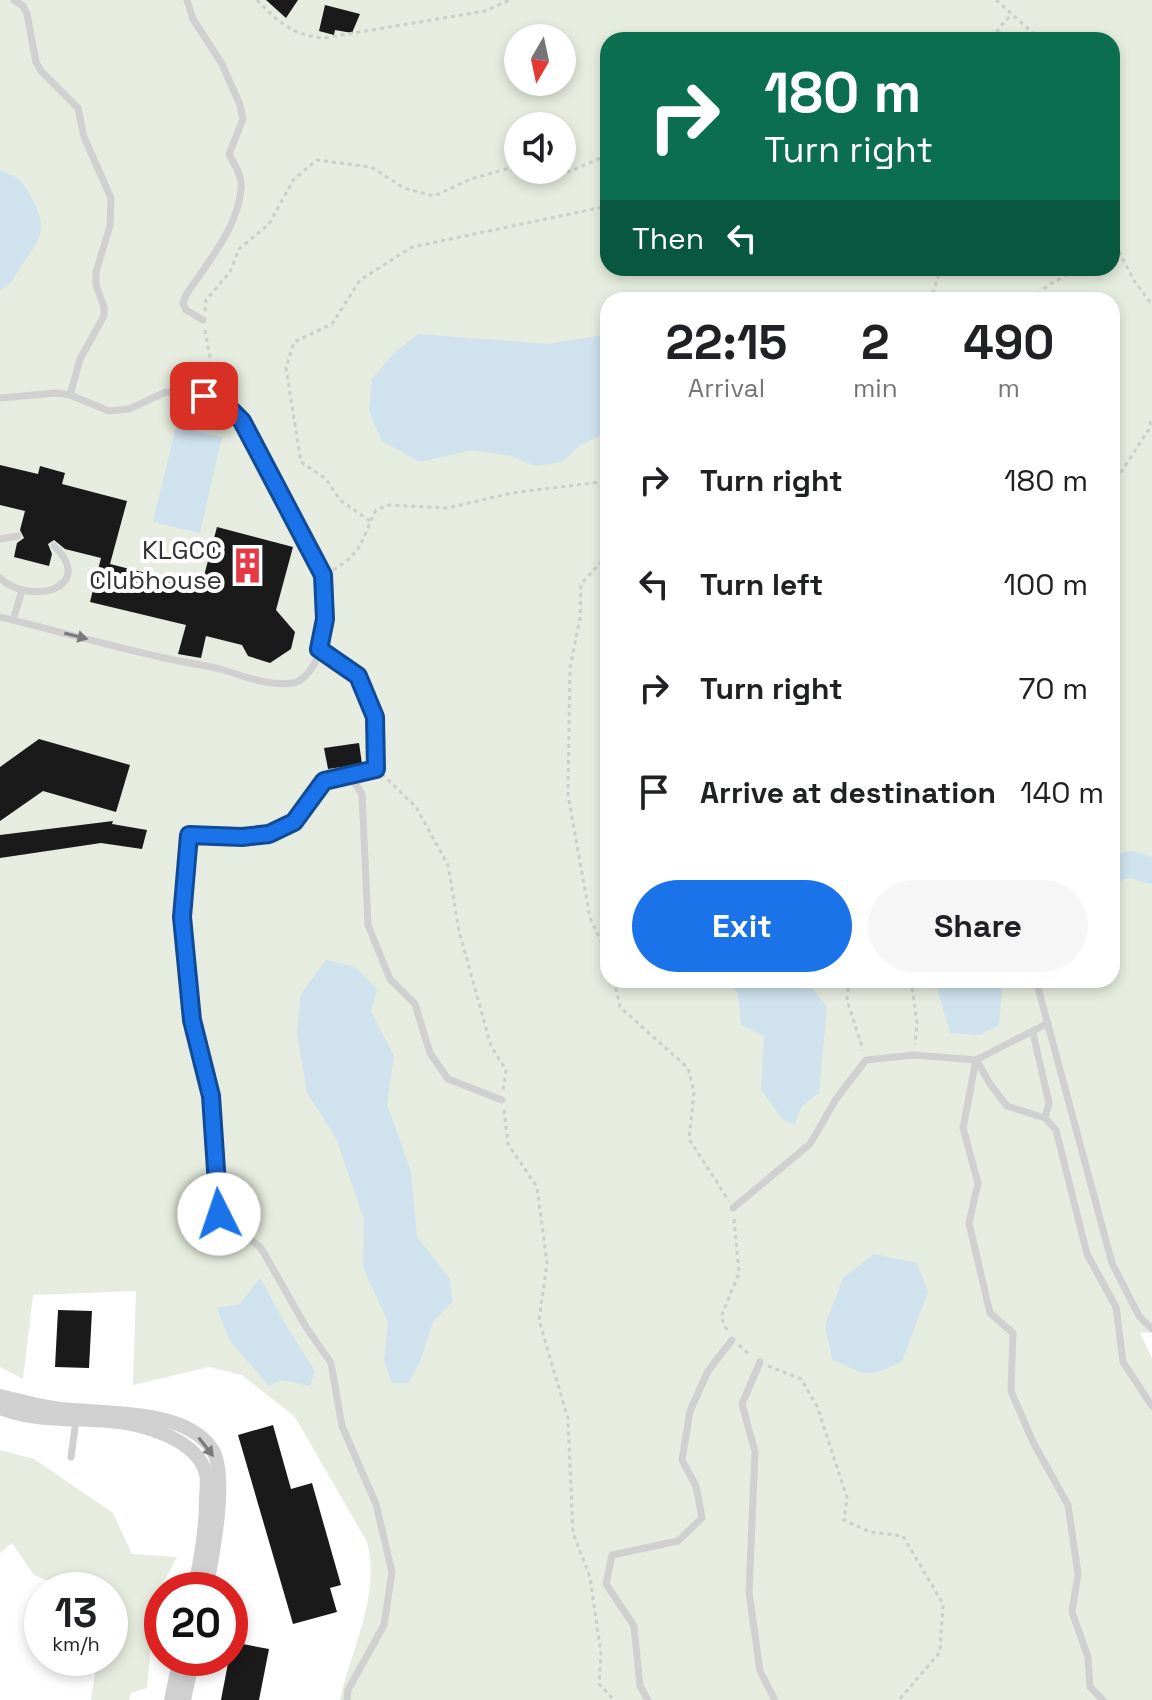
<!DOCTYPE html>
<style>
:root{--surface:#fff;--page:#f6f6f6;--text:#202124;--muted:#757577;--accent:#1a73e8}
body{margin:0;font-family:"Space Grotesk",sans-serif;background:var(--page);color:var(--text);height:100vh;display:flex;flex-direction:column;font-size:30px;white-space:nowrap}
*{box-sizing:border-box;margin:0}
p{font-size:26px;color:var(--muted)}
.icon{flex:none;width:44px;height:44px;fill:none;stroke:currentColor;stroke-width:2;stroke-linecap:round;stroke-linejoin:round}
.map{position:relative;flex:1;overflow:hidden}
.details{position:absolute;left:600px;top:292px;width:520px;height:696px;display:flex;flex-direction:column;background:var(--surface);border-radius:24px;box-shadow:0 4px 12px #0003}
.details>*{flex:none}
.guide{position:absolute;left:600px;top:32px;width:520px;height:244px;border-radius:24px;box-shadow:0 4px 12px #0003;background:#0b6e4f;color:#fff;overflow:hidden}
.needle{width:52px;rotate:189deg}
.buttons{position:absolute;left:504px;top:24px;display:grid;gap:16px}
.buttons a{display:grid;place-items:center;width:72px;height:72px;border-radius:50%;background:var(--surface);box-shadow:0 4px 12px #0003;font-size:40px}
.speed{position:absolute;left:24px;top:1572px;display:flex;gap:16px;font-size:40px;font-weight:700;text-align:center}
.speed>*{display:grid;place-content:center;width:104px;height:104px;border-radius:50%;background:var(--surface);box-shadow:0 4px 12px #0003;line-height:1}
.speed small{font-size:20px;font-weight:400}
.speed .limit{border:12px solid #d22;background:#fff;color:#111}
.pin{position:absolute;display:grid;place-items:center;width:68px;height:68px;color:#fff;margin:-34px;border-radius:16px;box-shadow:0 4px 12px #0006}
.me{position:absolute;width:88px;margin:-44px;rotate:356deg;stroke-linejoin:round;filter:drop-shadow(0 0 6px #0008)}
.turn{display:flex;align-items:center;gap:28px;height:168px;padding:0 32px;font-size:36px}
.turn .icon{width:104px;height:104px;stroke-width:2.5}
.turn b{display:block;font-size:56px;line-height:68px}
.then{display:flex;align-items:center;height:76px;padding:0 32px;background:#0003;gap:16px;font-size:30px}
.eta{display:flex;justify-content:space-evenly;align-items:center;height:136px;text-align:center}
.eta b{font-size:48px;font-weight:700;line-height:56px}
.button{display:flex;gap:16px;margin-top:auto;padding:16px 32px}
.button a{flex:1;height:92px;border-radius:48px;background:var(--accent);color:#fff;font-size:32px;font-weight:700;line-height:92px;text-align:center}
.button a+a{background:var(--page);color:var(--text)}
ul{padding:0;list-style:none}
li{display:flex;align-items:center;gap:24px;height:104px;padding:0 32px}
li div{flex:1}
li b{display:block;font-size:30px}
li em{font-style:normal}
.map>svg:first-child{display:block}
</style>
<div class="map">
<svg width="1152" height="1700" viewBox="0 0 1152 1700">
<rect width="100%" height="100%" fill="#fff"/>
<!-- green -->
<g fill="#e6ecdf" fill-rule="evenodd">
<path d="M 0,0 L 1152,0 L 1152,1332 L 1140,1333 L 1152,1358 L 1152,1700 L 340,1700 C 351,1649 381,1595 367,1542 L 295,1417 L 242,1375 L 209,1367 L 133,1385 L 136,1291 L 33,1295 L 23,1379 L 0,1367 ZM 518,38 L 562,38 L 562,82 L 518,82 ZM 608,40 L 1112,40 L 1112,268 L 608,268 ZM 518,126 L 562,126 L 562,170 L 518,170 ZM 608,300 L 1112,300 L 1112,980 L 608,980 Z"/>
<path d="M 0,1450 L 34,1459 L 113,1513 L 132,1554 L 177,1557 L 155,1598 L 147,1688 L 131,1693 L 129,1700 L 91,1700 L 97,1658 L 110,1658 L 110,1590 L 68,1590 L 34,1575 L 12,1543 L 0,1553 Z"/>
</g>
<!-- water -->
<g fill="#cfe2ee">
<path d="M 0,170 C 5,174 12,175 17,178 C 23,182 28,192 32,199 C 48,228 41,237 24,262 C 15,274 14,283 0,290 Z"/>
<path d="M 418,334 L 549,344 L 608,334 L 608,432 L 580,445 L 562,462 L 536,466 L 510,456 L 473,450 L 420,462 L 382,441 L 369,411 L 372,379 L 392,355 Z"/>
<path d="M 176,426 L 222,437 L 200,533 L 153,522 Z"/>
<path d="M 326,960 L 355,967 L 377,989 L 371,1012 L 394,1056 L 387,1104 L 411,1172 L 417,1237 L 450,1279 L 452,1302 L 433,1322 L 420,1362 L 408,1383 L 392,1383 L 384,1361 L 388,1322 L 363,1267 L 364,1220 L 336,1138 L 307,1093 L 297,1033 L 301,994 Z"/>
<path d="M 726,980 L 806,980 L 827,1007 L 819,1093 L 802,1106 L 794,1125 L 783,1120 L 761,1089 L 764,1036 L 741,1025 L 738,994 Z"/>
<path d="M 935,980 L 1003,980 L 999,1025 L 980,1035 L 950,1033 Z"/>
<path d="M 874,1254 L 917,1263 L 928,1292 L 902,1361 C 867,1379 867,1376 832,1359 L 825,1325 L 843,1278 Z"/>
<path d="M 260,1278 L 287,1327 L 315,1371 L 310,1386 L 281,1380 L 269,1386 L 230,1341 L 217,1308 L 240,1304 Z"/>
</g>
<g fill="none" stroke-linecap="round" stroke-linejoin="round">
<!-- river -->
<path stroke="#cfe2ee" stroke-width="26" d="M 1112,870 L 1130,864 L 1152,871"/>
</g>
<!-- building -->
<g fill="#1a1a1a">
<path d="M 266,0 L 298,0 L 286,18 Z"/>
<path d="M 325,5 L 360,14 L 352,33 L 335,30 L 334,35 L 319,31 Z"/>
<path d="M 0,465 L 38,474 L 40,466 L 65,473 L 62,484 L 127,501 L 110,564 L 201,587 L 217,527 L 293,547 L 276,610 L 295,632 L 291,649 L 270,663 L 248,656 L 242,645 L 206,636 L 201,658 L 178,654 L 186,625 L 90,602 L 101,558 L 65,549 L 54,540 L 48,544 L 52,554 L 49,566 L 14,557 L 17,543 L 24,538 L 20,530 L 25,511 L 0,505 Z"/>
<path d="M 39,739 L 130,765 L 116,812 L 43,791 L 0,821 L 0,767 Z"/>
<path d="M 359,743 L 362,764 L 328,769 L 324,748 Z"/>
<path d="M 113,821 L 112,824 L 147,830 L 142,849 L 101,843 L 0,858 L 0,835 Z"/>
<path d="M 58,1310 L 92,1311 L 89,1368 L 55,1367 Z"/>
<path d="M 273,1425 L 291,1489 L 312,1483 L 341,1585 L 330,1588 L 337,1612 L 293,1624 L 238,1435 Z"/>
<path d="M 232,1642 L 269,1649 L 259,1700 L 221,1700 Z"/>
</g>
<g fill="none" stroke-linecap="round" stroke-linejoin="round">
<!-- path -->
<g stroke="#cdcdcd" stroke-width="3" stroke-dasharray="4 4" stroke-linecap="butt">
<path d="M 257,0 C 278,22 294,36 324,38 L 485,11 L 510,0"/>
<path d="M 996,0 L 1041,40"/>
<path d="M 994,40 L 999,28 L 1012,14"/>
<path d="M 1112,163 L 1112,200"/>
<path d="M 1112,237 L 1133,279 L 1152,305"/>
<path d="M 928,300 L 933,293 L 941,268"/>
<path d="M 1032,300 L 1047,286 L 1079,268"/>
<path d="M 205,311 L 206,300 L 230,272 L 239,249 L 269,224 L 294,179 L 317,160 L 371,167 L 404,188 L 434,196 L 471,179 L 506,169 L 563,174 L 608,155"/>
<path d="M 205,330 L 216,390"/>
<path d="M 1112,486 L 1149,429 L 1152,418"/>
<path d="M 370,521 L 340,500 L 326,479 L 301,462 L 286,368 L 294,342 L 332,324 L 360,280 L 412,247 L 608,206"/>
<path d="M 608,538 L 602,561 L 581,584 L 580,618 L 570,668 L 568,795 L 590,918 L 608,956"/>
<path d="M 333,570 C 363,553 362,538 376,510 L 389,505 L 447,508 L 512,493 L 608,481"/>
<path d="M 382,774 L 416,807 L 448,865 L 459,931 L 491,1046 L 506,1070 L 503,1090"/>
<path d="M 614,980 L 620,1007 L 688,1068 L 694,1092 L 689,1139 L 729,1201"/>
<path d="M 849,980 L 847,1000 L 863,1050"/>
<path d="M 911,980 L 917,1023 L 915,1044"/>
<path d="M 504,1110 L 508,1144 L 537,1187 L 547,1263 L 539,1320 L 568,1419 L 573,1533 L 590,1577 L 601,1654 L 599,1684 L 614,1700"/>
<path d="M 727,1330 L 721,1317 L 739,1273 L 734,1219"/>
<path d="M 739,1345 L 751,1356"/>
<path d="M 768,1366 L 801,1379 L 817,1406 L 847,1498 L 844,1520 L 870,1532 L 903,1536 L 943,1604 L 940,1652 L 899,1700"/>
</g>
<!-- lane -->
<g stroke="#d0d0d0" stroke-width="7">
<path d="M 14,0 L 23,6 L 27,14 L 36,62 L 41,71 L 78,108 L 84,137 L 111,198 L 110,226 L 96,272 L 96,285 L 104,307 L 104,316 L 80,359 L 70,395"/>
<path d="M 187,0 L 193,19 L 222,64 L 240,105 L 243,119 L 229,154 C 235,165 243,177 241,190 C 237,229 207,263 186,295 L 183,303 L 186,310 L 203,320"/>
<path d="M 0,398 L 56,393 L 70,395 L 109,411 L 129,409 L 166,392 L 204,396 L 218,401 L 242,421 L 323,575 C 327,605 329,657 302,679 C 295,685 281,684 272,683 C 253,681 238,674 220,669 C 200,664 180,662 160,657 C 106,645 53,630 0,617"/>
<path d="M 0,539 L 18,536"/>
<path d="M 0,578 C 31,607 97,587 54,546"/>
<path d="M 13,620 L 22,590"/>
<path d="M 319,649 L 358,676 L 375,717 L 376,769 L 324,781 L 294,822 L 269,834 L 242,837 L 189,835 L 182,917 L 192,1020 L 211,1096 L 219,1214 L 261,1248 L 306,1327 L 331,1363 L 342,1426 L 376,1504 L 392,1572 L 384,1625 L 348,1690 L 347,1700"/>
<path d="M 351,777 L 362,794 L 368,925 L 390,979 L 415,1004 L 430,1053 L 448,1079 L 502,1100"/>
<path d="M 1036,980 L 1112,1263 L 1139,1316 L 1152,1329"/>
<path d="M 1033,1033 L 1049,1103 L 1045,1118 L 1056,1130 L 1087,1254 L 1116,1307 L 1123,1362 L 1152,1406"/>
<path d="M 976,1060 L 963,1128 L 978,1183 L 969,1223 L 990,1313 L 1013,1333 L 1011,1391 L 1033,1442 L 1068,1505 L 1078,1574 L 1072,1612 L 1088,1657 L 1090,1687 L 1103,1700"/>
<path d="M 977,1061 L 990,1084 L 1007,1106 L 1045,1118"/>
<path d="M 733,1208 L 810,1144 L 836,1099 L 866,1060 L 914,1055 L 976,1060 L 1048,1023"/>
<path d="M 760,1362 L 742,1404 L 755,1452 L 749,1592 L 760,1671 L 775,1700"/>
<path d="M 71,1457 L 76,1420"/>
<path d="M 648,1700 L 640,1686 L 634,1626 L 606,1584 L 612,1555 L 678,1541 L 702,1518 L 696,1486 L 682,1460 L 690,1411 L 708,1371 L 732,1340"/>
</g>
<!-- street -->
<g stroke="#d0d0d0" stroke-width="14">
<path d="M 0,1396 C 20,1401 40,1406 61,1409 C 103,1414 185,1408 212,1449 C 229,1475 212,1559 206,1590"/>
<path d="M 0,1408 C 36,1422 72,1418 109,1421 C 141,1423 198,1439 206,1474 C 208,1482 206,1491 206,1499 C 206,1531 201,1559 194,1590"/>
<path d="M 171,1700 L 180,1658"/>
<path d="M 184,1700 L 193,1658"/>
</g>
</g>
<!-- one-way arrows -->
<defs><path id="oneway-solid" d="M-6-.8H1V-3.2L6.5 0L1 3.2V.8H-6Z" transform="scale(2)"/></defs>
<g fill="#7a7a7a">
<use href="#oneway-solid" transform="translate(76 636) rotate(14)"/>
<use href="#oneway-solid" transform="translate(206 1447) rotate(52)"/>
</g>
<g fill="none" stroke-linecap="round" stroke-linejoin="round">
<defs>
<path id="route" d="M 204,396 L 231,410 L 242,421 L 323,575 L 325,619 L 319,649 L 358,676 L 375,717 L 376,769 L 324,781 L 294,822 L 269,834 L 242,837 L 189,835 L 182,917 L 192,1020 L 211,1096 L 219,1214"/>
</defs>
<!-- route casing -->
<use href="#route" stroke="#114b97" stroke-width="20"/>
<!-- route -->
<use href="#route" stroke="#1a73e8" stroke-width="14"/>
</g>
<!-- icons -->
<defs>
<symbol id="building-bare" viewBox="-9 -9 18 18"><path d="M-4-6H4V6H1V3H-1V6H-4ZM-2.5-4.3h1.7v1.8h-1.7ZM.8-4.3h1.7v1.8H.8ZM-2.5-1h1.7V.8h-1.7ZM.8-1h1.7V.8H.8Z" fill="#e63946" stroke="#fff" stroke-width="2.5" paint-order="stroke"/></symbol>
</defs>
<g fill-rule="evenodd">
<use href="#building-bare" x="222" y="540" width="51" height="51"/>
</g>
<g text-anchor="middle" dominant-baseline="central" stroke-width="8" stroke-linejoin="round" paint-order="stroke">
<!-- poi labels -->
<g font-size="26" fill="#333" stroke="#fff" text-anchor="end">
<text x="222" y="550">KLGCC<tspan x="222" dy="30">Clubhouse</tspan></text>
</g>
</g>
</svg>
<div class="buttons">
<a><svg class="needle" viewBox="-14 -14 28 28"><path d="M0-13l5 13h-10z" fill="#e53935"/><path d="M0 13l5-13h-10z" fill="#757577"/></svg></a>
<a><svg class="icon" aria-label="sound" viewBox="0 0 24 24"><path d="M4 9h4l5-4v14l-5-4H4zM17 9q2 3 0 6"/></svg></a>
</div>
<div class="speed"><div>13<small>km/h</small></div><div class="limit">20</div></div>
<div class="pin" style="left:204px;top:396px;background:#d93025"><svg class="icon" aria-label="arrive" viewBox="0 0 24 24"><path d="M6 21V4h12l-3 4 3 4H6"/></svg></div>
<svg class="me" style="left:219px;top:1214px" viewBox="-20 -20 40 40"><circle r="19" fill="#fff"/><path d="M0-13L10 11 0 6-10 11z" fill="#1a73e8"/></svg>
<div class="guide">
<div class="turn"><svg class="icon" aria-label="right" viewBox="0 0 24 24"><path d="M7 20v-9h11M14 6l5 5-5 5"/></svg><div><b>180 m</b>Turn right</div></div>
<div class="then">Then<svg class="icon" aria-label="left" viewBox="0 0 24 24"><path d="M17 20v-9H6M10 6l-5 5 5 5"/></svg></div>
</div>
<section class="details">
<div class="eta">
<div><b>22:15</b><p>Arrival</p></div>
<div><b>2</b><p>min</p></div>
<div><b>490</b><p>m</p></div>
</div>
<ul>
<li><svg class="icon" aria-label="right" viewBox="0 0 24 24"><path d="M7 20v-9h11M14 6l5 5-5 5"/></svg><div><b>Turn right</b></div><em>180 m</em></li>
<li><svg class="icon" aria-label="left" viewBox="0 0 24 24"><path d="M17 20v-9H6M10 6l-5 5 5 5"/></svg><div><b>Turn left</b></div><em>100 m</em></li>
<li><svg class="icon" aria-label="right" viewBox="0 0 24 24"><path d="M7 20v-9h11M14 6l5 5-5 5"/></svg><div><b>Turn right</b></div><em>70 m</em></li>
<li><svg class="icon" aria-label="arrive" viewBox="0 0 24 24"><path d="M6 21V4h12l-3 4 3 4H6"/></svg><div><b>Arrive at destination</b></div><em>140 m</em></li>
</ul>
<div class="button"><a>Exit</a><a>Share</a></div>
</section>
</div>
